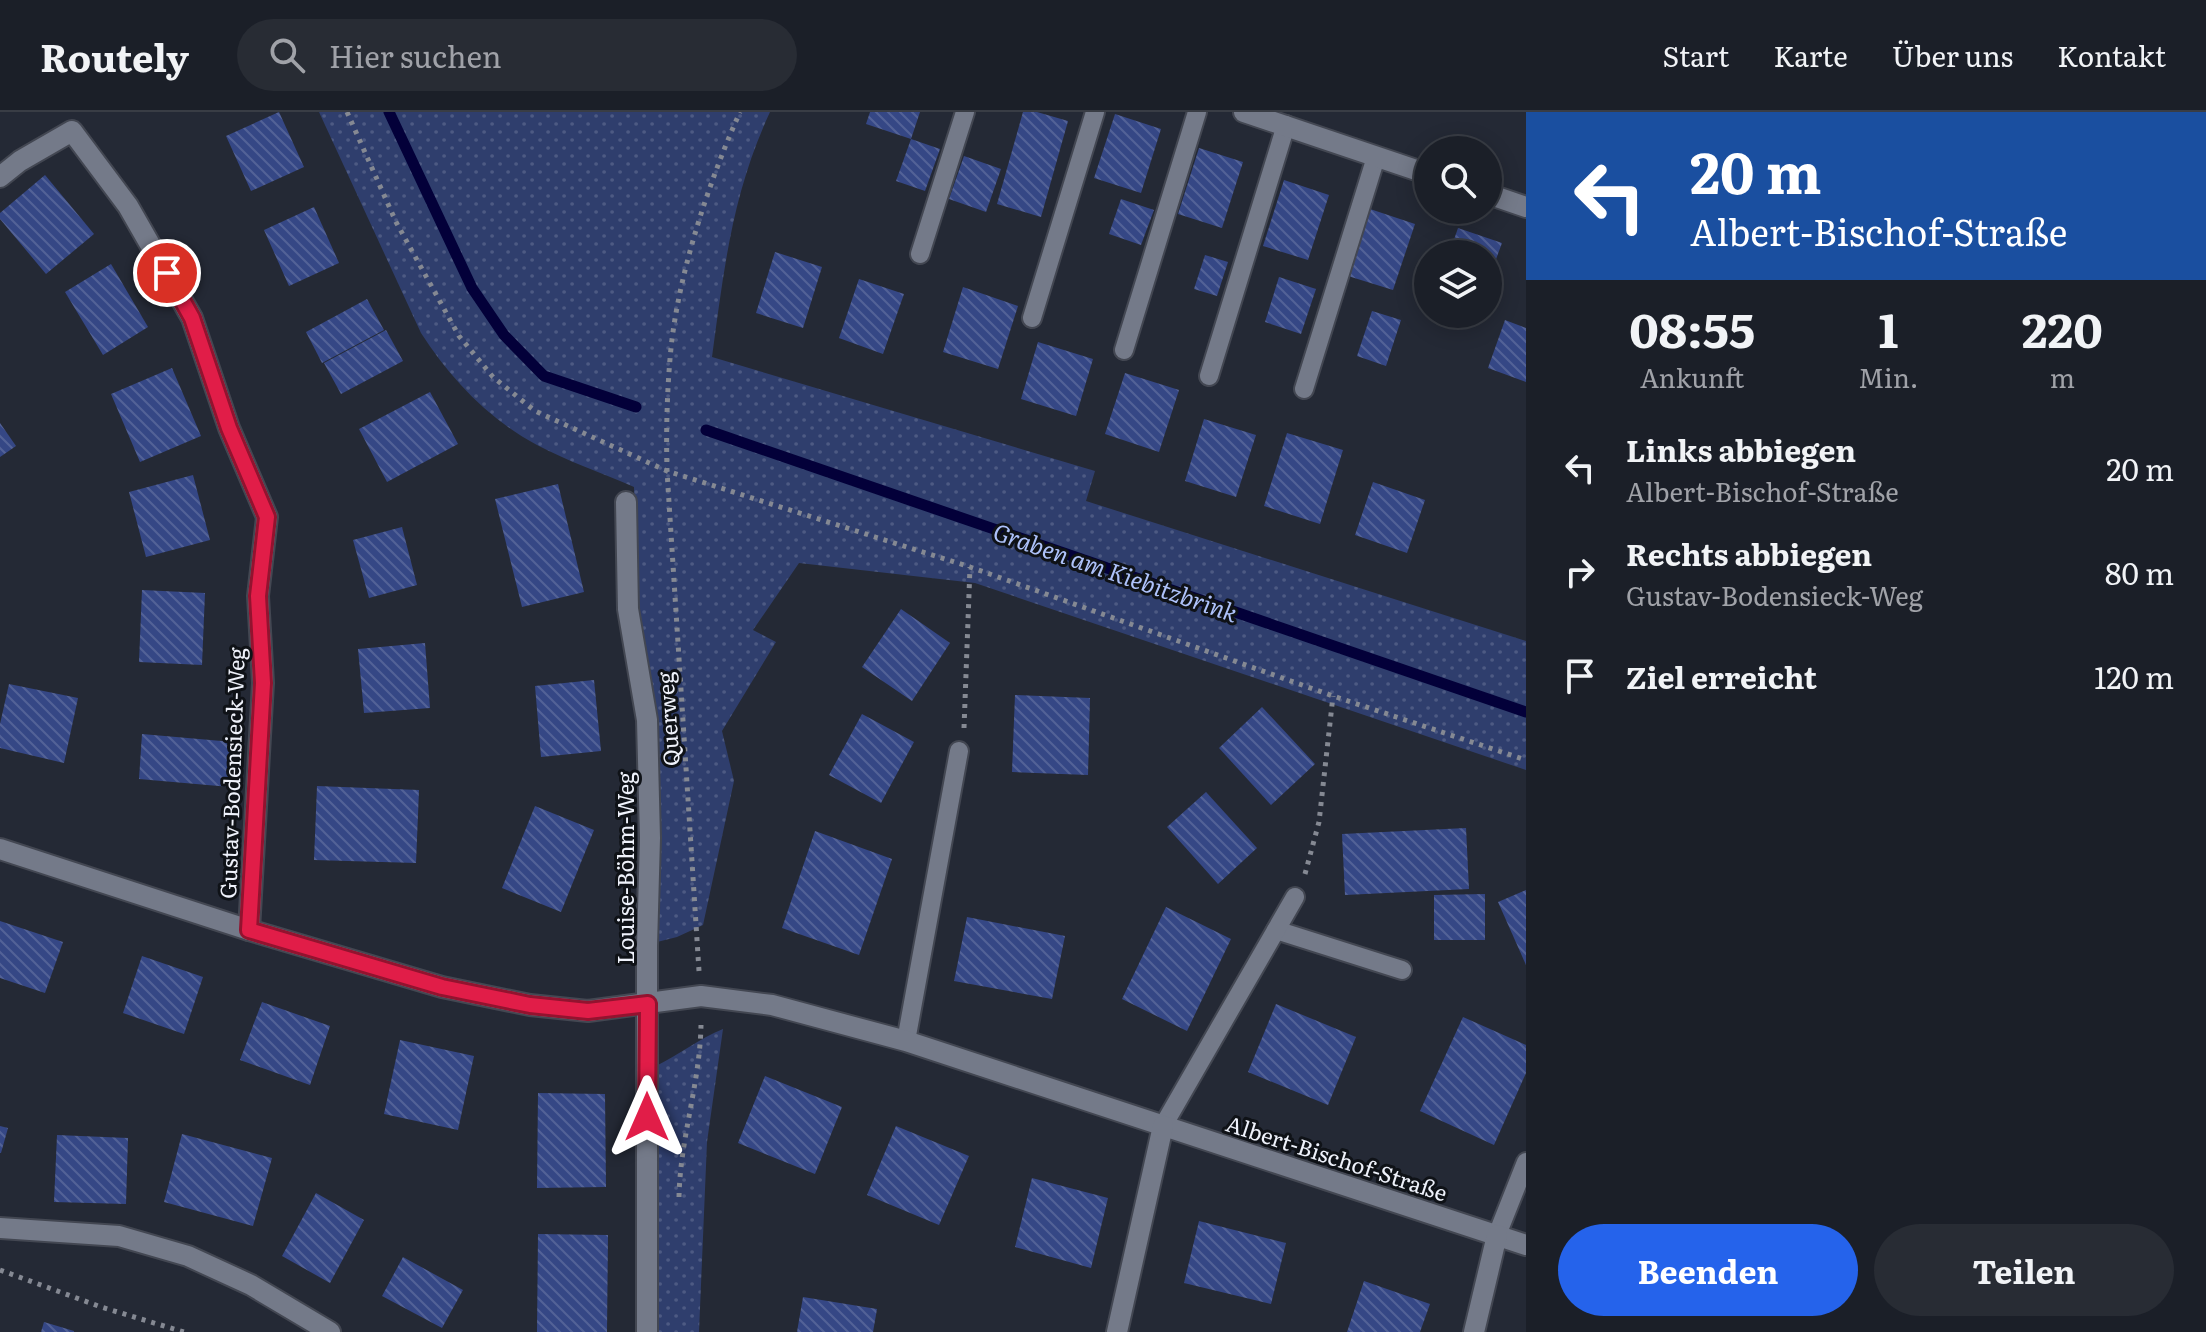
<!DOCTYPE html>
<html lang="de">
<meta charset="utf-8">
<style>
:root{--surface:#1b1f28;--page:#282c34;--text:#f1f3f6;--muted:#a0a2a8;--line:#393d45;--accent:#2563eb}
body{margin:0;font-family:Literata,serif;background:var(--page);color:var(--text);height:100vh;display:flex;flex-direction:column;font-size:30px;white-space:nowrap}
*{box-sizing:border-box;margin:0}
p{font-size:26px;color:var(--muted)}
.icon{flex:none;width:44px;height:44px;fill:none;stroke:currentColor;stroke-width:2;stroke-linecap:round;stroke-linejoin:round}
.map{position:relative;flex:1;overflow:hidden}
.side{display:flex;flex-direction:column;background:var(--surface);width:680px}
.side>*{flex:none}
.hud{background:#1a4fa0;color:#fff;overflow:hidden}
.buttons{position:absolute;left:1414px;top:24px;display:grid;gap:16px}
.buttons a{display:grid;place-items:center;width:88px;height:88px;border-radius:50%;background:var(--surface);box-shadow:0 4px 20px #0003,0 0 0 2px var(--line);font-size:40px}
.pin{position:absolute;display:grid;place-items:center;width:68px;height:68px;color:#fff;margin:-34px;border:4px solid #fff;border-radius:50%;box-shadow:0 2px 8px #0007}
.me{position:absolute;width:88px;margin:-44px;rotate:0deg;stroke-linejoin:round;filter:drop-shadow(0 0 6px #0008)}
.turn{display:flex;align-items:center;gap:28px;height:168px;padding:0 32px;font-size:36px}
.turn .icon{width:104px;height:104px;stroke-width:2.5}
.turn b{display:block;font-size:56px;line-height:68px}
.eta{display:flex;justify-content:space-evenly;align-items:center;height:136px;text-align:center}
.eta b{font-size:48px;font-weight:700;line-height:56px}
.action{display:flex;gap:16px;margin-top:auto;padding:16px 32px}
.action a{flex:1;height:92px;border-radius:48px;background:var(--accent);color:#fff;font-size:32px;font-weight:700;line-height:92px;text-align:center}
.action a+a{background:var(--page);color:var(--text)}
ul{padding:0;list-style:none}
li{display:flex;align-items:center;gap:24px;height:104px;padding:0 32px}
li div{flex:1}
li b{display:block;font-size:30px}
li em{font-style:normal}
header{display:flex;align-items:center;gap:48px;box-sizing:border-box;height:112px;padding:0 40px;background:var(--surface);border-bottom:2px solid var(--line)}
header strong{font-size:38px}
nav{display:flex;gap:44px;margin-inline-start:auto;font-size:28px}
.search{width:560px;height:72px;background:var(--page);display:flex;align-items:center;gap:20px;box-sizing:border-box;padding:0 28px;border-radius:44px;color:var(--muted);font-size:30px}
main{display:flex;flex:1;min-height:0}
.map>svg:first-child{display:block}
</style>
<header>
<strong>Routely</strong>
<div class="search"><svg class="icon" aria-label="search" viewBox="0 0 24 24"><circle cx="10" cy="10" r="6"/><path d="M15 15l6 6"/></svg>Hier suchen</div>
<nav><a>Start</a><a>Karte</a><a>Über uns</a><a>Kontakt</a></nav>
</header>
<main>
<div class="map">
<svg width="1526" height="1220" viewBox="0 0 1526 1220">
<defs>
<pattern id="park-dots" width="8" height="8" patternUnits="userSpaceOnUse" patternTransform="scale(2)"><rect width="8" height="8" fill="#2f3e6d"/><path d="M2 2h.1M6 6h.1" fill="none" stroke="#4d5a83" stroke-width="1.8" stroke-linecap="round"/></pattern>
<pattern id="building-back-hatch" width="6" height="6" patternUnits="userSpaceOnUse" patternTransform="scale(2)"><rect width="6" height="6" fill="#354785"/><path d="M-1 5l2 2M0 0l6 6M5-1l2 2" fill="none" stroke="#536297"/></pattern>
</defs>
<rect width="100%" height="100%" fill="#242935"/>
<!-- park -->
<g fill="url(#park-dots)">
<path d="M 319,0 L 770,0 C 732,82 724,157 712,245 L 1095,359 L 1086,389 L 1526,529 L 1526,658 L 975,471 L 799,451 L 753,518 L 776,530 L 722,619 L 734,669 L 703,813 L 677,825 L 657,830 L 637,497 L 634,375 C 602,361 567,349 537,333 C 488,307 450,266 421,221 Z"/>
<path d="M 723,917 L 707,1030 L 699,1220 L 656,1220 L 656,954 C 679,943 700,926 723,917 Z"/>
</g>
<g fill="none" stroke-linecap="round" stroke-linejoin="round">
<!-- stream -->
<g stroke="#030039" stroke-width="11">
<path d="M 389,0 L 472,176 L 504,223 L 544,264 L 636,295"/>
<path d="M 706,318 L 1526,600"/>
</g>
</g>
<!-- building -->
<g fill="url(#building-back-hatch)">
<path d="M 279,0 L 304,55 L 251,79 L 226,24 Z"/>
<path d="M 870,0 L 920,0 L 911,27 L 866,12 Z"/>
<path d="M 1023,0 L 1037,0 L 1068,9 L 1041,105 L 997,92 Z"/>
<path d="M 1115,2 L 1161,17 L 1141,81 L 1094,66 Z"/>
<path d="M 911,27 L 940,37 L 925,79 L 896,69 Z"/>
<path d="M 1199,36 L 1243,50 L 1222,116 L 1178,102 Z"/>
<path d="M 964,44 L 1001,57 L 986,100 L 949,87 Z"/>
<path d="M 45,63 L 94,122 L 46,162 L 0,107 L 0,101 Z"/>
<path d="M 1284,68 L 1329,83 L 1308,148 L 1263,134 Z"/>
<path d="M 1121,87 L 1154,98 L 1141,133 L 1109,122 Z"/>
<path d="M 314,95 L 339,151 L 289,174 L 264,118 Z"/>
<path d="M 1370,97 L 1415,112 L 1393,178 L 1348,164 Z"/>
<path d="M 1458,116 L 1502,131 L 1488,169 L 1488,142 L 1449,142 Z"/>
<path d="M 775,140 L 822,155 L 803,216 L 756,201 Z"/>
<path d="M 1205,143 L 1228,150 L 1217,184 L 1194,177 Z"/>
<path d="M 111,152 L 148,215 L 103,243 L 65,180 Z"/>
<path d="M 1279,165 L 1316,177 L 1301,222 L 1265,210 Z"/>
<path d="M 859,167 L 904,182 L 883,242 L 839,226 Z"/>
<path d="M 963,175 L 1018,194 L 998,257 L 943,240 Z"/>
<path d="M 367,187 L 384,218 L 322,251 L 306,220 Z"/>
<path d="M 1372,199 L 1401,208 L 1386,254 L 1357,244 Z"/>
<path d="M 1505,208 L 1526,216 L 1526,270 L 1488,256 Z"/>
<path d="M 386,218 L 403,249 L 341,282 L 324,251 Z"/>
<path d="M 1038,230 L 1093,247 L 1076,304 L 1021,287 Z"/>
<path d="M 172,256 L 201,324 L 140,350 L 111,282 Z"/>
<path d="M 1125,261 L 1179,278 L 1159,340 L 1105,322 Z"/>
<path d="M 430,280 L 458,332 L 387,370 L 359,317 Z"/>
<path d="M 1204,307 L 1256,323 L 1236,385 L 1185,369 Z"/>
<path d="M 0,311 L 16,334 L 0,345 Z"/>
<path d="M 1287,321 L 1343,338 L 1320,412 L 1264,394 Z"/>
<path d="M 193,363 L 210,428 L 146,445 L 129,380 Z"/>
<path d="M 1373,370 L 1425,388 L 1407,441 L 1355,423 Z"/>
<path d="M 558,372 L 584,480 L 522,495 L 495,387 Z"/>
<path d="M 402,415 L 417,473 L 369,486 L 353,428 Z"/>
<path d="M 142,478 L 205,481 L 202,553 L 139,550 Z"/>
<path d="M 901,497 L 950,531 L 912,589 L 862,555 Z"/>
<path d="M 425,531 L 430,596 L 364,601 L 358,537 Z"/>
<path d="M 594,568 L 601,639 L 541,645 L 535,574 Z"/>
<path d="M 9,572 L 78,586 L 64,651 L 0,636 L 0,612 Z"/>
<path d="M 1015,583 L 1090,586 L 1088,663 L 1012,660 Z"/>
<path d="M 1262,595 L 1315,652 L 1271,693 L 1219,636 Z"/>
<path d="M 862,602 L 914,630 L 881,691 L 829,663 Z"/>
<path d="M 142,622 L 233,630 L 230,675 L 139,667 Z"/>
<path d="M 317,674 L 419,678 L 416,751 L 314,748 Z"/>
<path d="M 1206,680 L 1257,736 L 1218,772 L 1167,715 Z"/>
<path d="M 535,694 L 594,718 L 561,800 L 502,776 Z"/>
<path d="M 1466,716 L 1469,777 L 1345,783 L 1342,722 Z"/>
<path d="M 815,719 L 892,747 L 859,843 L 782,816 Z"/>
<path d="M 1526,778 L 1526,853 L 1498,790 Z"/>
<path d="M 1485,782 L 1485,828 L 1434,828 L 1434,783 Z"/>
<path d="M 1166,795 L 1231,827 L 1187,919 L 1122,887 Z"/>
<path d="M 967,805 L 1065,824 L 1052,887 L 954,869 Z"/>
<path d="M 0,809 L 63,830 L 45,881 L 0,866 Z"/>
<path d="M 142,844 L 203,865 L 184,922 L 123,901 Z"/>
<path d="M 262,890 L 330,914 L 310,973 L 240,948 Z"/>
<path d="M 1276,892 L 1356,925 L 1328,993 L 1248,960 Z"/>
<path d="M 1463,905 L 1526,933 L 1526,961 L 1494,1033 L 1420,999 Z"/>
<path d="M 400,928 L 474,944 L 458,1018 L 384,1002 Z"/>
<path d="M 765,964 L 842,995 L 815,1062 L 738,1031 Z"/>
<path d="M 538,981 L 605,982 L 606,1075 L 537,1076 Z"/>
<path d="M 0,1014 L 8,1016 L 1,1041 L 0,1041 Z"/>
<path d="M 896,1014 L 969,1044 L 939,1113 L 867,1083 Z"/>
<path d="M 182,1022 L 272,1046 L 253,1114 L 164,1090 Z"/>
<path d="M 57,1023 L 128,1026 L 126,1092 L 54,1090 Z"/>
<path d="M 1032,1066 L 1108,1086 L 1091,1156 L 1015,1135 Z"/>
<path d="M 316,1081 L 364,1108 L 330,1171 L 282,1144 Z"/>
<path d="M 1199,1109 L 1286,1131 L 1271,1192 L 1184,1171 Z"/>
<path d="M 538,1122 L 608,1123 L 607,1220 L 537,1220 Z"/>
<path d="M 403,1145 L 463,1178 L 442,1216 L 382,1184 Z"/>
<path d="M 1364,1169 L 1430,1192 L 1420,1220 L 1347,1220 Z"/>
<path d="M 803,1185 L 877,1197 L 873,1220 L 797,1220 Z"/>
<path d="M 44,1210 L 74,1219 L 74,1220 L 41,1220 Z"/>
</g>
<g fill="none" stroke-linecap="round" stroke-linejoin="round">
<defs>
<g id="lane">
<path d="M 920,142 L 965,0"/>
<path d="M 1032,206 L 1095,0"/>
<path d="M 1124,238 L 1197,0"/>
<path d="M 1209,264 L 1286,13"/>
<path d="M 1304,277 L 1376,45"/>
<path d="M 1276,818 L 1402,858"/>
<path d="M 906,929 L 959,639"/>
<path d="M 1163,1014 L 1295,785"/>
<path d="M 1497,1123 L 1526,1050"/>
</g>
<g id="street">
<path d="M 1244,0 L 1428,62"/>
<path d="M 0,65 L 20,49 L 72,19 L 128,94 L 192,206 L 229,316 L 267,405 L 258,484 L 263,571 L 249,818"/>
<path d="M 1488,82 L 1526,95"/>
<path d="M 626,390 L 628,497 L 647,608 L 650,726 L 647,834 L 647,1220"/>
<path d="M 0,737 L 249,818 L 442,875 L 530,893 L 588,899 L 701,884 L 772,893 L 906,929 L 1526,1133"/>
<path d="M 0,1116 L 119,1124 L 188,1144 L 251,1173 L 330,1220"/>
<path d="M 1117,1220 L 1163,1014"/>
<path d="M 1474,1220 L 1497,1123"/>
</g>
</defs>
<!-- lane casing -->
<use href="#lane" stroke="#434752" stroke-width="22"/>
<!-- street casing -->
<use href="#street" stroke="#434752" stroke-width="24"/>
<!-- path -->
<g stroke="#858993" stroke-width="5" stroke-dasharray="4 6" stroke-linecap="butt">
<path d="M 347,0 L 396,110 L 459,224 L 493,265 L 535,299 L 667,359 L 970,455 L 1333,584 L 1526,648"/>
<path d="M 964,616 L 970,455"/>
<path d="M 1305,762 L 1319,710 L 1333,584"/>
<path d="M 699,859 L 667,359 C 666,318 667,277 671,236 C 679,160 709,69 740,0"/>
<path d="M 679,1085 C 680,1027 700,971 701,913"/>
<path d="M 0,1158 L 101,1195 L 184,1220"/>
</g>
<!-- lane -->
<use href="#lane" stroke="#747a89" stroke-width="18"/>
<!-- street -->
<use href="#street" stroke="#747a89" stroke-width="20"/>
</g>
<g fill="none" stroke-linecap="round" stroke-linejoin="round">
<defs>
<path id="route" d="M 167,161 L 192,206 L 229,316 L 267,405 L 258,484 L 263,571 L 249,818 L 442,875 L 530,893 L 588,899 L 648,892 L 647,1005"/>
</defs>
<!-- route casing -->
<use href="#route" stroke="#92132f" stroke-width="20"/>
<!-- route -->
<use href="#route" stroke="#e11d48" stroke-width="14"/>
</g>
<g text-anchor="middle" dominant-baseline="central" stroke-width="6" stroke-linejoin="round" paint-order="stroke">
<!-- street labels -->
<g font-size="22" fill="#eff2fb" stroke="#0f1217">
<text transform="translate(667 607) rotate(-94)">Querweg</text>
<text transform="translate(231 661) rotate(-88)">Gustav-Bodensieck-Weg</text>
<text transform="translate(624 756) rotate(-90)">Louise-Böhm-Weg</text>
<text transform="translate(1337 1045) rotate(18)">Albert-Bischof-Straße</text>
</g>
<!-- water labels -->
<g font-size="24" font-style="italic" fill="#aec2fa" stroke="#0f1217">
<text transform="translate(1116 459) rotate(19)">Graben am Kiebitzbrink</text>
</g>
</g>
</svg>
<div class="buttons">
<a><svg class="icon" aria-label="search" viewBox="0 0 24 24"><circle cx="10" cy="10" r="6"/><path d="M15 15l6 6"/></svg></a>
<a><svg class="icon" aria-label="layers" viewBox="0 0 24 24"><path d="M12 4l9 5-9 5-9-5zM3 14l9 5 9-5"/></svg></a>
</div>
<div class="pin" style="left:167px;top:161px;background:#d93025"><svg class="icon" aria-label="arrive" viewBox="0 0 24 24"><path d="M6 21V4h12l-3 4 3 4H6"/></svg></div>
<svg class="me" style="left:647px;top:1005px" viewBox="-20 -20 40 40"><path d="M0-17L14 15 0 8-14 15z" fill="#e11d48" stroke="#fff" stroke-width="4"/></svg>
</div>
<section class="side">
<div class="hud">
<div class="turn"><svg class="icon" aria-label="left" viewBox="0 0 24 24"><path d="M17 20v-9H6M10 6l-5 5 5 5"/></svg><div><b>20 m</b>Albert-Bischof-Straße</div></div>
</div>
<div class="eta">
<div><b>08:55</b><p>Ankunft</p></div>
<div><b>1</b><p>Min.</p></div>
<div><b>220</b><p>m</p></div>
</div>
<ul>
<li><svg class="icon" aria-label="left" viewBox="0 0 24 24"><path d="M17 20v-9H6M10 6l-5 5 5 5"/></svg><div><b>Links abbiegen</b><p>Albert-Bischof-Straße</p></div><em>20 m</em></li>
<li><svg class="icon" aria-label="right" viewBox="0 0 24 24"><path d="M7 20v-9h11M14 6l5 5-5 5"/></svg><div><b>Rechts abbiegen</b><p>Gustav-Bodensieck-Weg</p></div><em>80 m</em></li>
<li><svg class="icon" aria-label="arrive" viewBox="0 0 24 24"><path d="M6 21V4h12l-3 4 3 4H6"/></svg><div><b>Ziel erreicht</b></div><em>120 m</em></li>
</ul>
<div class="action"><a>Beenden</a><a>Teilen</a></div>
</section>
</main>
